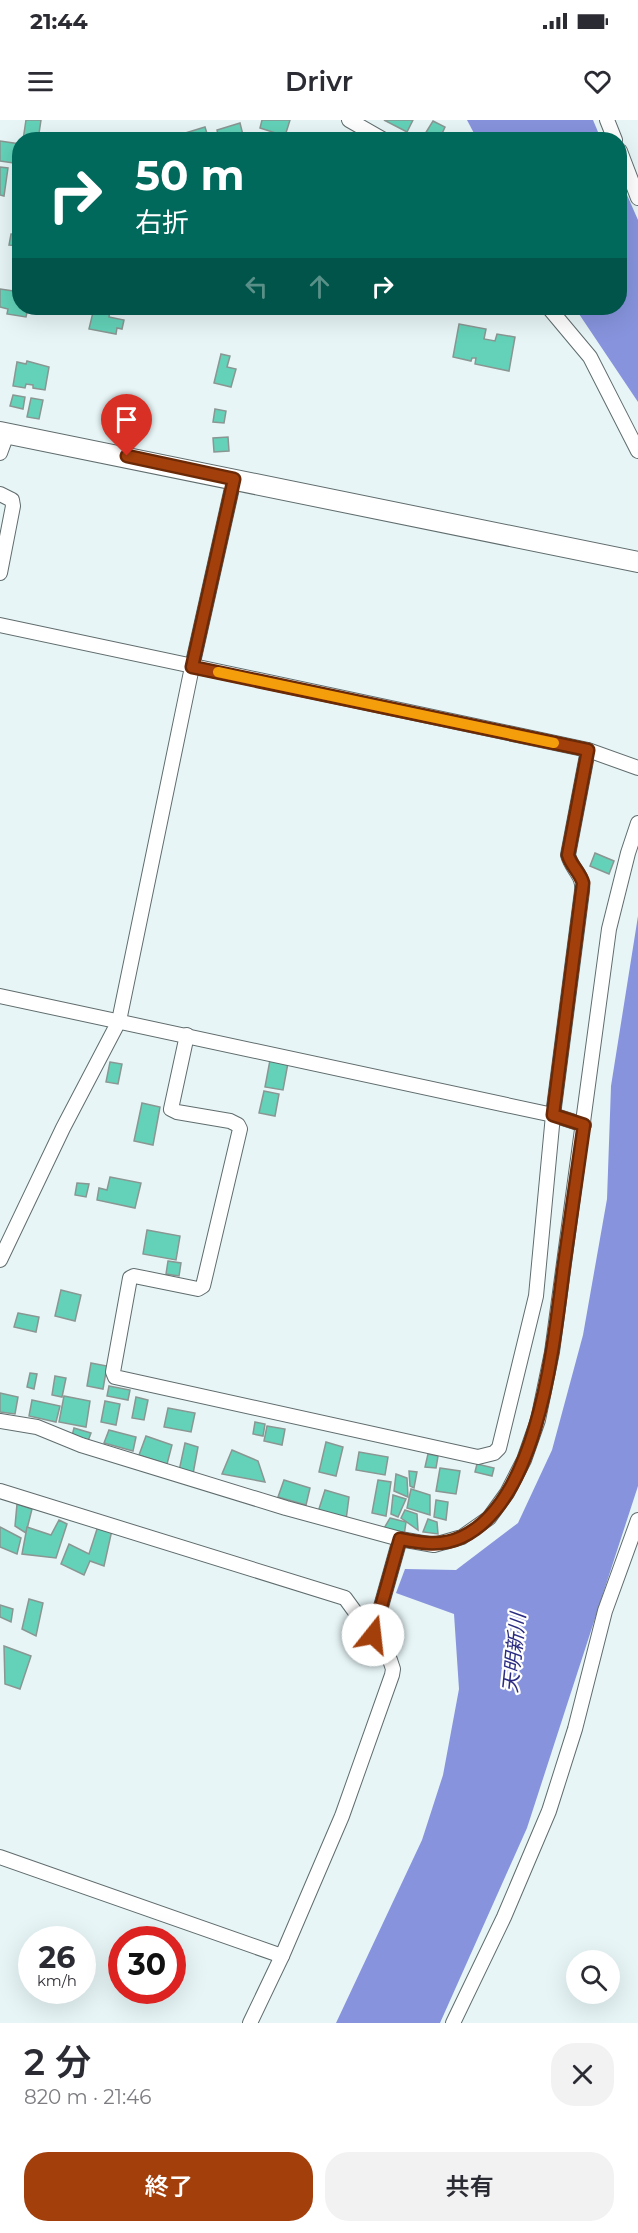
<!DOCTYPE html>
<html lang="ja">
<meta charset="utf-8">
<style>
:root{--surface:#fff;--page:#f2f2f3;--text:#2b2b33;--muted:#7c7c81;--accent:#a33f0b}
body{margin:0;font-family:Montserrat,"Noto Sans JP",sans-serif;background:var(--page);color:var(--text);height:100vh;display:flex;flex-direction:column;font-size:22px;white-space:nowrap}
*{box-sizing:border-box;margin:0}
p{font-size:20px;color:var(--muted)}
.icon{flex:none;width:33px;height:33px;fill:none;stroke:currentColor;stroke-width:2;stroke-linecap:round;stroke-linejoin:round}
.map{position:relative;height:1903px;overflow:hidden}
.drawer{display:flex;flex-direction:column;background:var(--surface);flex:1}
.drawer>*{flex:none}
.banner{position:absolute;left:12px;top:12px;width:615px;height:183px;border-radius:24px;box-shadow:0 6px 24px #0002;background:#00695c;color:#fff;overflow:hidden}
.controls{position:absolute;left:566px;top:1830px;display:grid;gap:12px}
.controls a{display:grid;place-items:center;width:54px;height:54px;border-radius:50%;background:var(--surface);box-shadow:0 6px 24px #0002;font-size:30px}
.speed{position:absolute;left:18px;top:1806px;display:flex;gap:12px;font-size:30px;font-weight:700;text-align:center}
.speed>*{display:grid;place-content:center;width:78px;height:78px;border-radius:50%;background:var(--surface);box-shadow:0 6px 24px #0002;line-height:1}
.speed small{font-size:15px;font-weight:400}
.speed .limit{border:9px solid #d22;background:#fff;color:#111}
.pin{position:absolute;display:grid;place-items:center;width:51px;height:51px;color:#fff;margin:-62px -26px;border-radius:50% 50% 50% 0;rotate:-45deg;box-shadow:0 0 6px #0007}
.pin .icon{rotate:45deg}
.me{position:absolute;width:66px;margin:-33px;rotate:16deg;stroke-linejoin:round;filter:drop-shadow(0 0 4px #0008)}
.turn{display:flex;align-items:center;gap:21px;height:126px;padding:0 24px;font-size:27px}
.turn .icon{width:78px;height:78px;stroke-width:2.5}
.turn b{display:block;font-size:42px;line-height:51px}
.lanes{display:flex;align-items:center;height:57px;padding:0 24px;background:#0003;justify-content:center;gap:30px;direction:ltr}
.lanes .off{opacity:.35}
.round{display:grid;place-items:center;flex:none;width:63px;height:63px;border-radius:24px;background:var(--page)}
.head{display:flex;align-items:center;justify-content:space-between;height:102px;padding:0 24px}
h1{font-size:36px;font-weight:600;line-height:45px}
.action{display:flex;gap:12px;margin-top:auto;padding:12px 24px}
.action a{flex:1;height:69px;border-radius:24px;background:var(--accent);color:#fff;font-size:24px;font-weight:600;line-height:69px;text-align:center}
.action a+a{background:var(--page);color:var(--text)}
.status{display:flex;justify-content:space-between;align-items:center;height:42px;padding:0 30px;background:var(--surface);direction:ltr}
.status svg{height:16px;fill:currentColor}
header{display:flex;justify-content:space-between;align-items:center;height:78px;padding:0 24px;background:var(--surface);font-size:27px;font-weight:600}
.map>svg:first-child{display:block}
</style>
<div class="status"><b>21:44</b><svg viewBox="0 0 49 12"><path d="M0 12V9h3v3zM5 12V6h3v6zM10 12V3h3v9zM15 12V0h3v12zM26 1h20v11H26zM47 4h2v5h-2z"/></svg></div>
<header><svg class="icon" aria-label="menu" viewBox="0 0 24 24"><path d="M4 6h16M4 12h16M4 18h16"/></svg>Drivr<svg class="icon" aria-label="heart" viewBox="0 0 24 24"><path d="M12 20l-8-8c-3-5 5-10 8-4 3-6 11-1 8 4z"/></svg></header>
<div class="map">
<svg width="638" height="1903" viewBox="0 0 638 1903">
<rect width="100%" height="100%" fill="#e7f5f7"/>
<!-- water -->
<g fill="#8794dd">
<path d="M 467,0 L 593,0 L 601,19 L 477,19 Z"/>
<path d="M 620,59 L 638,100 L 638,282 L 575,188 L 620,188 Z"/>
<path d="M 638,796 L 638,1366 L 527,1708 L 440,1903 L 336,1903 L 422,1720 L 443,1655 L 459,1569 L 454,1494 L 396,1473 L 405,1449 L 456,1450 L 518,1403 L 552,1330 L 583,1215 L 607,1079 L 611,966 Z"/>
</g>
<!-- building -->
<g fill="#63d2b8" stroke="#8a9692" stroke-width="1.5">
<path d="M 26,0 L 41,0 L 38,20 L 23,20 Z"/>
<path d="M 262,0 L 290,0 L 285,16 L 260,8 Z"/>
<path d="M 384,0 L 413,0 L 407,12 Z"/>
<path d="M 433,1 L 445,7 L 439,20 L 425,14 Z"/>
<path d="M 240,3 L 243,15 L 230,20 L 219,20 L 217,10 Z"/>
<path d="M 205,7 L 209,20 L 184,20 L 182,14 Z"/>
<path d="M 339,13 L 352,17 L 351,20 L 337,20 Z"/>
<path d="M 0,21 L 20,24 L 20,44 L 0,41 Z"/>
<path d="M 0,47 L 8,48 L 4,76 L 0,75 Z"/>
<path d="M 11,114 L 20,115 L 20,126 L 9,125 Z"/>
<path d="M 0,169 L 20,172 L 20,188 L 28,188 L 26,197 L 7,194 L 8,189 L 0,187 Z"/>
<path d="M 94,188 L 110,191 L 109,197 L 124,200 L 122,209 L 117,208 L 116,214 L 89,209 Z"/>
<path d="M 461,188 L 484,188 L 482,194 L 461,190 Z"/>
<path d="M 459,204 L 486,209 L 484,219 L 495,221 L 497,214 L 515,217 L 509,251 L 475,244 L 476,238 L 472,238 L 471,241 L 453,237 Z"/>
<path d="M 221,234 L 230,236 L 227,247 L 236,249 L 231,267 L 214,263 Z"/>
<path d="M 27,241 L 49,247 L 45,270 L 33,268 L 33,265 L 26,264 L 25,268 L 13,266 L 17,242 L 26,244 Z"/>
<path d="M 13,275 L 25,277 L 23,289 L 10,286 Z"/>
<path d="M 31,278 L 43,280 L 39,299 L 27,297 Z"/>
<path d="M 215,289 L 226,291 L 224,303 L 213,302 Z"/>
<path d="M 228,317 L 229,331 L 214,332 L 213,318 Z"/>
<path d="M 595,733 L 614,741 L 609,754 L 590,746 Z"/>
<path d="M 270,940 L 288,943 L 283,970 L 265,967 Z"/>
<path d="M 110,942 L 122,944 L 118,964 L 106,962 Z"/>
<path d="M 264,971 L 279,974 L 275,996 L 259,993 Z"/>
<path d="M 142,983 L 160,987 L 153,1025 L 134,1021 Z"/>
<path d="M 110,1057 L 141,1063 L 135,1088 L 97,1080 L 99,1068 L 107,1070 Z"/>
<path d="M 77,1063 L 89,1064 L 86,1077 L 75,1075 Z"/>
<path d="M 147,1110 L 180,1116 L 176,1140 L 143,1134 Z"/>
<path d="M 168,1141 L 181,1143 L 179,1156 L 166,1154 Z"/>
<path d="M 61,1170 L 81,1175 L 75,1201 L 55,1196 Z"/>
<path d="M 18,1193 L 39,1197 L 36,1212 L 14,1207 Z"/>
<path d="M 91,1243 L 107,1246 L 103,1269 L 87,1266 Z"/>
<path d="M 30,1253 L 37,1254 L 34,1269 L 27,1267 Z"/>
<path d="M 55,1256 L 66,1258 L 62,1277 L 52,1275 Z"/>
<path d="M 109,1266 L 130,1270 L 128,1280 L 107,1276 Z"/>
<path d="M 0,1273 L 18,1277 L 15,1294 L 0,1292 Z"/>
<path d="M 64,1276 L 90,1281 L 86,1307 L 59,1302 Z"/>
<path d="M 136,1277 L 148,1280 L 144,1300 L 132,1298 Z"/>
<path d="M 32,1280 L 60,1286 L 56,1302 L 29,1296 Z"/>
<path d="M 105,1281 L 120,1284 L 116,1305 L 101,1302 Z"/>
<path d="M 168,1288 L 195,1293 L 191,1312 L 164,1307 Z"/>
<path d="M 255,1302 L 265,1304 L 263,1316 L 253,1314 Z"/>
<path d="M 267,1306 L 285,1309 L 282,1325 L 264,1321 Z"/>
<path d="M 74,1308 L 91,1313 L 88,1321 L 72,1316 Z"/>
<path d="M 109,1310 L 136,1317 L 133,1331 L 104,1323 Z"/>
<path d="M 146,1316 L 172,1325 L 167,1344 L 139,1335 Z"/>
<path d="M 326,1322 L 343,1327 L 336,1356 L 319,1352 Z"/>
<path d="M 185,1323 L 198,1327 L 193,1354 L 179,1351 Z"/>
<path d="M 232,1330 L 258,1341 L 265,1362 L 222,1354 Z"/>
<path d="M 359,1332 L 388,1337 L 385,1355 L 356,1350 Z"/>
<path d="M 428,1334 L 438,1336 L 436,1348 L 425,1347 Z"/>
<path d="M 477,1344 L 494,1348 L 492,1356 L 475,1352 Z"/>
<path d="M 440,1348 L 460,1351 L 456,1374 L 436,1371 Z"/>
<path d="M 409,1351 L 417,1352 L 414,1368 L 410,1366 Z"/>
<path d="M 396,1354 L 407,1358 L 408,1377 L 394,1371 Z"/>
<path d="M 284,1360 L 310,1368 L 306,1385 L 278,1377 Z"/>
<path d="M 378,1360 L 391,1362 L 386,1396 L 372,1393 Z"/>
<path d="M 411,1369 L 430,1375 L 430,1395 L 407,1388 Z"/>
<path d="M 325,1370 L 349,1377 L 346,1400 L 318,1392 Z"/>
<path d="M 393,1375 L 406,1379 L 398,1397 L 391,1394 Z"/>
<path d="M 436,1380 L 448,1382 L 446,1400 L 434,1397 Z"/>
<path d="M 17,1384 L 32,1389 L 26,1413 L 15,1406 Z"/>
<path d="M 405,1390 L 417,1394 L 418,1410 L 401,1398 Z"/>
<path d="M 390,1398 L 406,1402 L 404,1416 L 383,1410 Z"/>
<path d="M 428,1399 L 437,1402 L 438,1414 L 423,1412 Z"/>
<path d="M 59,1400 L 67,1404 L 56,1438 L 22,1434 L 27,1407 L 51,1415 Z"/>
<path d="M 98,1406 L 112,1410 L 104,1446 L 90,1441 L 84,1455 L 61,1444 L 69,1424 L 89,1434 Z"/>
<path d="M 0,1407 L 21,1418 L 17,1434 L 0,1427 Z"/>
<path d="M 29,1479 L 43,1483 L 36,1516 L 22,1509 Z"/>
<path d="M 0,1485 L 13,1489 L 11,1502 L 0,1497 Z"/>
<path d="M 4,1526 L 31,1536 L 20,1569 L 5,1564 Z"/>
</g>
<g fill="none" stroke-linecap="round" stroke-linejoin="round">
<defs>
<g id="street">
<path d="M 349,0 L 384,20"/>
<path d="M 607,0 L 615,20"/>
<path d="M 620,31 L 638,78"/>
<path d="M 549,188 L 590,237 L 638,331"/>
<path d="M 0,333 L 7,314"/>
<path d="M 0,374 L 12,380 L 13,386 L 0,453"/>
<path d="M 0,505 L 588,630 L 638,648"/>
<path d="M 0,876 L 553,995 L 584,1005"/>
<path d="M 187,915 L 171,989 L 177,992 L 230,1001 L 238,1005 L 240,1009 L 203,1166 L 198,1169 L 134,1156 L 130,1158 L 113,1252 L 115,1257 L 478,1337 L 494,1333 L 499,1328 L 536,1176 L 553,995 L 582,771 C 584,755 572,750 568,735 L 588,630"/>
<path d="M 0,1140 L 63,1008 L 119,901 L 192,547 L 234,359"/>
<path d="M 0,1301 L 37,1307 L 81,1325 L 286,1388 L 400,1419 L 434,1425 L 462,1417 L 489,1398 L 507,1373 L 524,1340 L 538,1300 L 552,1232 L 609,809 L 628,733 L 638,703"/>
<path d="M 0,1371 L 345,1478 L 390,1540 L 393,1549 L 392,1555 L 342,1696 L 282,1836 L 250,1903"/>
<path d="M 373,1515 L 400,1419"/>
<path d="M 0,1737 L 282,1836"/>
<path d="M 453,1903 L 504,1797 L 549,1691 L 575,1609 L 605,1491 L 638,1400"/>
</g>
<path id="secondary" d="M 0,312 L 638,442"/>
</defs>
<!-- street casing -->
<use href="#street" stroke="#606c6d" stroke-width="16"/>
<!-- secondary casing -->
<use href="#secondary" stroke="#606c6d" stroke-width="22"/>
<!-- street -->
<use href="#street" stroke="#fff" stroke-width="14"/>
<!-- secondary -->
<use href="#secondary" stroke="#fff" stroke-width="20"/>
</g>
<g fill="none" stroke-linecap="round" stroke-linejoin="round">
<defs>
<path id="route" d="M 127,336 L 234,359 L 192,547 L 588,630 L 568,735 C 571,746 580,752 583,763 L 553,995 L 584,1005 C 577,1052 571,1098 564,1145 C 554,1220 540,1380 462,1417 C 441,1427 421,1423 400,1419 L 373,1515"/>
</defs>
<!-- route casing -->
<use href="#route" stroke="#6a2907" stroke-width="15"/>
<!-- route -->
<use href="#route" stroke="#a33f0b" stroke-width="10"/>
<!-- slow -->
<path stroke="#f59e0b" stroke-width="10" d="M 218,552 L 554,623"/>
</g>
<g text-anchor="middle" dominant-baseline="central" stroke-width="4.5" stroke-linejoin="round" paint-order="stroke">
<!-- water labels -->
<g font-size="20" font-style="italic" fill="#2b2c81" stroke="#fff">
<text transform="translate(514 1533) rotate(-84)">天明新川</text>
</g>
</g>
</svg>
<div class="controls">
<a><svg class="icon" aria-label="search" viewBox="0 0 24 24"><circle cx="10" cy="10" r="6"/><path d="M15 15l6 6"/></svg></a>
</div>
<div class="speed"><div>26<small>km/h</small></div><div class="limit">30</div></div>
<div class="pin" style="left:127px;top:336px;background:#d93025"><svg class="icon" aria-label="arrive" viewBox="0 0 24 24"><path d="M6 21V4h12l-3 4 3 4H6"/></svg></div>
<svg class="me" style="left:373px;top:1515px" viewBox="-20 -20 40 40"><circle r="19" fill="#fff"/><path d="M0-13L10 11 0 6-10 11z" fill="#a33f0b"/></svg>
<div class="banner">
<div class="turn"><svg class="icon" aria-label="right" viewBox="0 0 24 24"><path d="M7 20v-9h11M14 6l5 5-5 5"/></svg><div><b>50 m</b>右折</div></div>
<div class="lanes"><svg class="icon off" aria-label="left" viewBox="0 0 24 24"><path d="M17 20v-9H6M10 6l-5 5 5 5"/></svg><svg class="icon off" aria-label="ahead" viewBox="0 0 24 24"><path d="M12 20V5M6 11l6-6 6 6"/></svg><svg class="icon" aria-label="right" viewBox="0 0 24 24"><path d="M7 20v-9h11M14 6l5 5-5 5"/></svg></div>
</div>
</div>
<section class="drawer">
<div class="head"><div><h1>2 分</h1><p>820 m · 21:46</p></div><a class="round"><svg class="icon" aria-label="close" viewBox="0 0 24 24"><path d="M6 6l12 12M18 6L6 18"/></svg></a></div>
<div class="action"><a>終了</a><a>共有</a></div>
</section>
